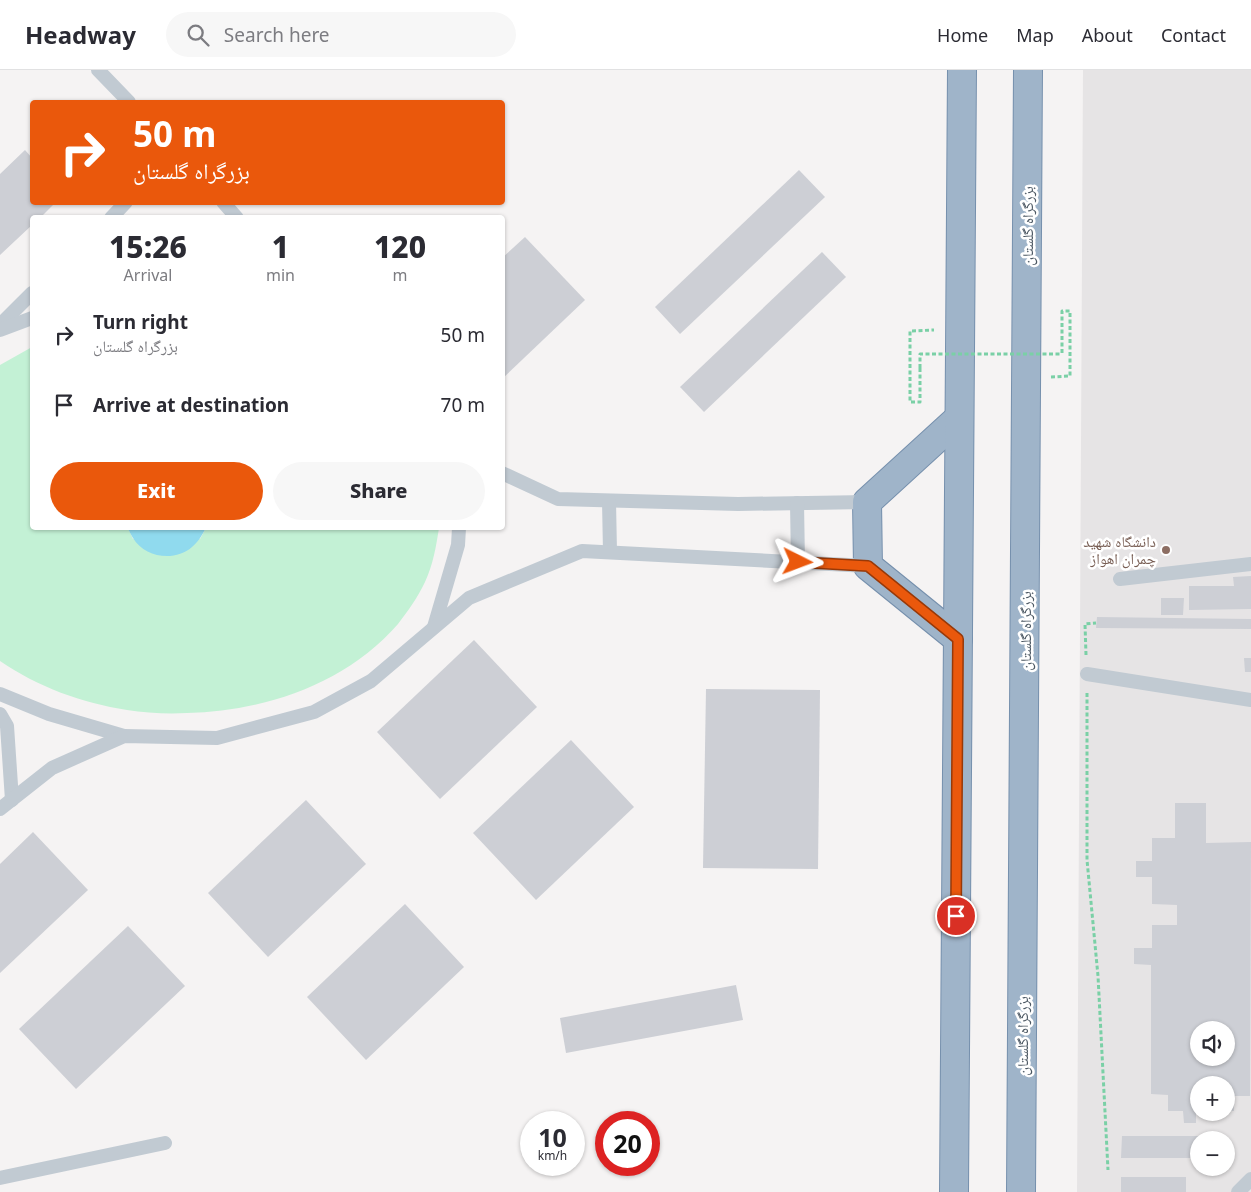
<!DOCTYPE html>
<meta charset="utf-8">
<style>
:root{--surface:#fff;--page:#f7f7f7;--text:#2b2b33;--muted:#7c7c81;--line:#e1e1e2;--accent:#ea580c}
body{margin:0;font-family:"Noto Sans","Noto Naskh Arabic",sans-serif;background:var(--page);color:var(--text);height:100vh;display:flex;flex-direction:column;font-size:19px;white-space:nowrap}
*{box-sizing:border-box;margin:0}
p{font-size:16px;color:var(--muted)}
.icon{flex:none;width:28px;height:28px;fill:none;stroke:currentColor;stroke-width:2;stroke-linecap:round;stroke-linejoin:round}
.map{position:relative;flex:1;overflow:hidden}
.sheet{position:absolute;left:30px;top:145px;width:475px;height:315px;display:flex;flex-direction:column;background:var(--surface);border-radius:5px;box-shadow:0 1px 4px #0004}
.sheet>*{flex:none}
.banner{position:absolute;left:30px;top:30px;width:475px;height:105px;border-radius:5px;box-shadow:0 1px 4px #0004;background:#ea580c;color:#fff;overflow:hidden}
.controls{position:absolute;left:1190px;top:951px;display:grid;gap:10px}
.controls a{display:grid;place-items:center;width:45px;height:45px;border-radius:50%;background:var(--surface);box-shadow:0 1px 4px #0004;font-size:25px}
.speed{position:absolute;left:520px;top:1041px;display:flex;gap:10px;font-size:25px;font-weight:700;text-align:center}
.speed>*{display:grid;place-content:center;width:65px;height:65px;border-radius:50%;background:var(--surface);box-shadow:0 1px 4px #0004;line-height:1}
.speed small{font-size:12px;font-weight:400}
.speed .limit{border:8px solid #d22;background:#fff;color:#111}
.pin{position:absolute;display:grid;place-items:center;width:42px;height:42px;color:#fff;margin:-21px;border:2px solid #fff;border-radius:50%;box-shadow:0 1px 5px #0007}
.me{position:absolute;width:55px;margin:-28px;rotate:93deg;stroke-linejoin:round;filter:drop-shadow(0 0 4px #0008)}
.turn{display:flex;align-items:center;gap:18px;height:105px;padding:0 20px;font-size:22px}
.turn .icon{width:65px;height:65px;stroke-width:2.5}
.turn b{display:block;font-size:35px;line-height:42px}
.eta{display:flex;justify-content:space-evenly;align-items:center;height:85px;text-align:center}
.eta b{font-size:30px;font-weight:800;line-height:35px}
.cta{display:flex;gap:10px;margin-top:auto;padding:10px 20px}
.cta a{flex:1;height:58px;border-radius:30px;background:var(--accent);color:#fff;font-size:20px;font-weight:800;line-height:58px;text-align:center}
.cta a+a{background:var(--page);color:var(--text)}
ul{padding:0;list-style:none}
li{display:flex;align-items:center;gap:15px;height:70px;padding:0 20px}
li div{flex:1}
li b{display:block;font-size:19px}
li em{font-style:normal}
header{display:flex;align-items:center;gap:30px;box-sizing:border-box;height:70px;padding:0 25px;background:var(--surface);border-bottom:1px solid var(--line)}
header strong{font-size:24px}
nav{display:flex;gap:28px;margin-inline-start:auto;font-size:18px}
.search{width:350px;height:45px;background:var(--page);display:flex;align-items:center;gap:12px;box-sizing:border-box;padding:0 18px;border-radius:28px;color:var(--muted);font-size:19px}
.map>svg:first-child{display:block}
</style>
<header>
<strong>Headway</strong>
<div class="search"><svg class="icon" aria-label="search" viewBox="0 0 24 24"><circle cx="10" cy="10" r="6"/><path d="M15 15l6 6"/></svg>Search here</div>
<nav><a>Home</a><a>Map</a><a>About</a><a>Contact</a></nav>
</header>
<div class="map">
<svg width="1251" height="1122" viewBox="0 0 1251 1122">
<rect width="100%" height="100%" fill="#f5f3f3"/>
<!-- education -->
<path fill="#e6e4e5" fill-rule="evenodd" d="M 1083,0 L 1251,0 L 1251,1122 L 1077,1122 ZM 1199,960 L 1226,960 L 1226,988 L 1199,988 ZM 1199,1015 L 1226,1015 L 1226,1042 L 1199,1042 ZM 1199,1070 L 1226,1070 L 1226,1098 L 1199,1098 Z"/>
<!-- green -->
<path fill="#c3f1d5" d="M 32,277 L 32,458 L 128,458 L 133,469 L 200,469 L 206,458 L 439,458 C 436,477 433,495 425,512 C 418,527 408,541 398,554 C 346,614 265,641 187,643 C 167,644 146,643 127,640 C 82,633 38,617 0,591 L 0,295 Z"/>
<!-- water -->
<path fill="#90daee" d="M 128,458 L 206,458 C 202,465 199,471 192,477 C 175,492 145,488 133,468 C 131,465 129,461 128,458 Z"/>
<!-- building -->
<g fill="#cdcfd5" fill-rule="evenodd">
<path d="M 25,80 L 32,88 L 32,132 L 56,132 L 40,148 L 32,148 L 32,155 L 0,185 L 0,104 Z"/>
<path d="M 799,100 L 825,127 L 680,264 L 655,237 Z"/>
<path d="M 525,167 L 585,230 L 502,309 L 502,188 Z"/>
<path d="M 822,182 L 846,207 L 704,342 L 680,317 Z"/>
<path d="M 1251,506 L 1251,539 L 1189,540 L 1189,516 L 1234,516 L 1233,507 Z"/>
<path d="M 1161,528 L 1184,528 L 1183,545 L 1161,545 Z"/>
<path d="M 1097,547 L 1251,549 L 1251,559 L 1096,558 Z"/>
<path d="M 474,570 L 537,637 L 440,729 L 377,662 Z"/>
<path d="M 1244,588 L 1251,588 L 1251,602 L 1245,602 Z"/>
<path d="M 706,619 L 820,620 L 818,799 L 703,798 Z"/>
<path d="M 571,670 L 634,737 L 536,830 L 473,763 Z"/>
<path d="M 306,730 L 366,794 L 268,887 L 208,823 Z"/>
<path d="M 1175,733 L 1206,733 L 1206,773 L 1251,772 L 1250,1026 L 1234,1026 L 1234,1041 L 1226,1041 L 1226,1015 L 1199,1015 L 1199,1041 L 1196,1041 L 1196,1053 L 1184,1053 L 1183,1041 L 1168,1041 L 1168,1025 L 1151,1024 L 1151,895 L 1134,894 L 1134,878 L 1152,878 L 1152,855 L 1177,855 L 1177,835 L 1152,834 L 1152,807 L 1136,807 L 1136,791 L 1152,791 L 1152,768 L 1175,768 ZM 1199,960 L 1226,960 L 1226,988 L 1199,988 Z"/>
<path d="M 33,762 L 88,820 L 0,903 L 0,794 Z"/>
<path d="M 405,834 L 464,897 L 366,990 L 307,927 Z"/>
<path d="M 128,856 L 185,916 L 76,1019 L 19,959 Z"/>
<path d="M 736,915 L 743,950 L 566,983 L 560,948 Z"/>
<path d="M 1122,1066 L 1223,1066 L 1224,1070 L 1199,1070 L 1199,1088 L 1121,1088 Z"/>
<rect x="1121" y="1107" width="65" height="15"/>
</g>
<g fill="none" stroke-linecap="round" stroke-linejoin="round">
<defs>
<g id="trunk">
<path d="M 958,569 L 868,496 L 867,432 L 959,348"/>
<path d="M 954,1122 L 962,0"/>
<path d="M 1021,1122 L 1028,0"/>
</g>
</defs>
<!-- trunk casing -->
<use href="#trunk" stroke="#7690ad" stroke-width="30"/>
<!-- path -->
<g stroke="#7ad0a6" stroke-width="3" stroke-dasharray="4 2.5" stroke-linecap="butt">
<path d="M 920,298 L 920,332 L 910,332 L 910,261 L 934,260"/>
<path d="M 1051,307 L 1070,306 L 1070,241 L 1062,241 L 1062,284"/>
<path d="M 1086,585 L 1085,554 L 1096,553"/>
<path d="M 1087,623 L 1087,790 L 1098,906 L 1108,1100"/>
</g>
<!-- service -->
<g stroke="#c1cad2" stroke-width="14">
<path d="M 98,0 L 129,32"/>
<path d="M 223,132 L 237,148"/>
<path d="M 111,148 L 126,132"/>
<path d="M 0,255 L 32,223"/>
<path d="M 0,260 L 32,248"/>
<path d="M 502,403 L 558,429 L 738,434 L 867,432"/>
<path d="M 609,431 L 610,482"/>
<path d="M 797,433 L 798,492"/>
<path d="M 1120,509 L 1251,494"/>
<path d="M 434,557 L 458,475 L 459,458"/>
<path d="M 1087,604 L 1251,630"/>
<path d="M 0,624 L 49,644 L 124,666"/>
<path d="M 0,644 L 7,656 L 12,730"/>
<path d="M 0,739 L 52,698 L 124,666 L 217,668 L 314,642 L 371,611 L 469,528 L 582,481 L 868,496"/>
<path d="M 0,1108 L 165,1073"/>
<path d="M 1238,1122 L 1251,1109"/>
</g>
<!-- trunk -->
<use href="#trunk" stroke="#9fb4c9" stroke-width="28"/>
<!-- path-bridge -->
<path stroke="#7ad0a6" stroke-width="3" stroke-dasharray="4 2.5" stroke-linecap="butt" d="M 920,298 L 920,284 L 1062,284"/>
</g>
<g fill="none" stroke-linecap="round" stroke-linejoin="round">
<defs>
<path id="route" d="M 798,492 L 868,496 L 958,569 L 956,846"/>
</defs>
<!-- route casing -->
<use href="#route" stroke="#983908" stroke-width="12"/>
<!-- route -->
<use href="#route" stroke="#ea580c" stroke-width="9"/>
</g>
<!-- markers -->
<circle fill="#8d6e63" stroke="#fff" stroke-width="2" cx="1166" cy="480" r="5"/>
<g text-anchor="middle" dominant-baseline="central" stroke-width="5" stroke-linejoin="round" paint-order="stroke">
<!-- street labels -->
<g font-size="15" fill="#4a5661" stroke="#fff">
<text transform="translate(1027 156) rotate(-90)">بزرگراه گلستان</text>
<text transform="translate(1025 561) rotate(-90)">بزرگراه گلستان</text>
<text transform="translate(1022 966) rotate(-90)">بزرگراه گلستان</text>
</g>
<!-- education labels -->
<g font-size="15" fill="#785e54" stroke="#fff" text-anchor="end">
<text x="1156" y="471">دانشگاه شهید<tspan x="1156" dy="17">چمران اهواز</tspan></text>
</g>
</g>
</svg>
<div class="controls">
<a><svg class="icon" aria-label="sound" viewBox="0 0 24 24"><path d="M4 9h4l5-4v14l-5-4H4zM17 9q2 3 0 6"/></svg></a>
<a>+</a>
<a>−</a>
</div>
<div class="speed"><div>10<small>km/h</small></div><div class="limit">20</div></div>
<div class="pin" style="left:956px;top:846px;background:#d93025"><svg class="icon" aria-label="arrive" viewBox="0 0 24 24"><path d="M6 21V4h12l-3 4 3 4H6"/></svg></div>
<svg class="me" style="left:798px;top:492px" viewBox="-20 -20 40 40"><path d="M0-17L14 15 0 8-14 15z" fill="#ea580c" stroke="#fff" stroke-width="4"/></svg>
<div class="banner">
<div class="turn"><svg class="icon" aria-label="right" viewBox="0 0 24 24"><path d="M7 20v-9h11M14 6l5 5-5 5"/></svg><div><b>50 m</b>بزرگراه گلستان</div></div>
</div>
<section class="sheet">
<div class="eta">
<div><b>15:26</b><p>Arrival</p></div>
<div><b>1</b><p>min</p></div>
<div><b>120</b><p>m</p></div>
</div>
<ul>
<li><svg class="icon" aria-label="right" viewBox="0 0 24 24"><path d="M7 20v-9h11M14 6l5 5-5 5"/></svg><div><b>Turn right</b><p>بزرگراه گلستان</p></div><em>50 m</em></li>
<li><svg class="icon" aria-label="arrive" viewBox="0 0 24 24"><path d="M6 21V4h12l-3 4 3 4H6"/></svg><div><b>Arrive at destination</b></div><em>70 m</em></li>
</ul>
<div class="cta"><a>Exit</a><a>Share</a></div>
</section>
</div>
